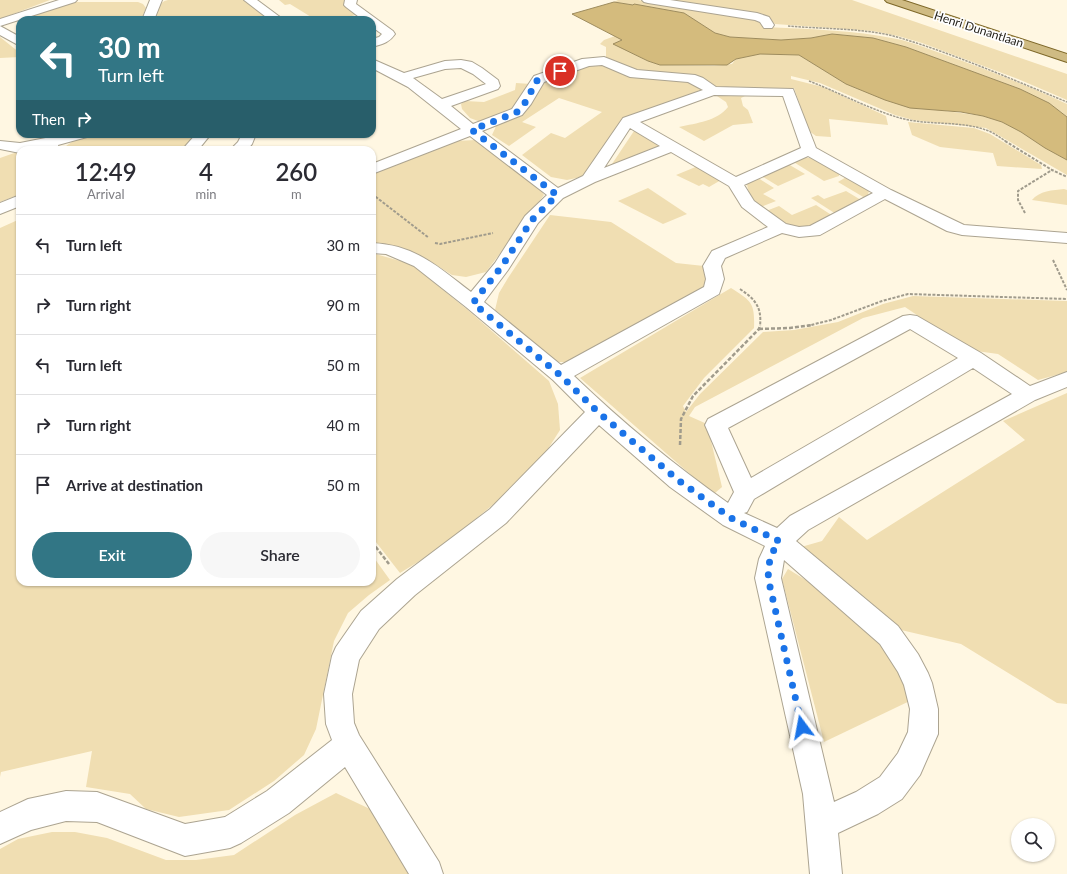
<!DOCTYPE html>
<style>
:root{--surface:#fff;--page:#f7f7f7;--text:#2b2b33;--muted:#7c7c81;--line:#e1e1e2;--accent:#327685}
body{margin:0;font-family:Lato,sans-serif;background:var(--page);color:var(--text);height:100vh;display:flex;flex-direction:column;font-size:15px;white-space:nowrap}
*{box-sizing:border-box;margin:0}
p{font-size:13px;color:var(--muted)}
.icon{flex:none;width:22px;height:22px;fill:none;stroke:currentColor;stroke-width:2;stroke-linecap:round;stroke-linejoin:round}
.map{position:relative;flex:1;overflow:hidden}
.panel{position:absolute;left:16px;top:146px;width:360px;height:440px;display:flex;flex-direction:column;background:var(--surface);border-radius:12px;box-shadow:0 1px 3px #0004}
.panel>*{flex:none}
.hud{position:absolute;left:16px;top:16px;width:360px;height:122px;border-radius:12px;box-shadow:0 1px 3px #0004;background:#327685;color:#fff;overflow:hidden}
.buttons{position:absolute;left:1011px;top:818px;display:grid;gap:8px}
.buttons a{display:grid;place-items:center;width:44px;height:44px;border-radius:50%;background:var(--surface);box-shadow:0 1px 3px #0004;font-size:20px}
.pin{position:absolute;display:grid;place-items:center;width:34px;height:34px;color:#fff;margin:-17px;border:2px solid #fff;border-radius:50%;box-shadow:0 1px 4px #0007}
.me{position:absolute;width:44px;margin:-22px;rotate:347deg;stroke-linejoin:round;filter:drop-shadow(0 0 3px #0008)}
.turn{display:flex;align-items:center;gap:14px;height:84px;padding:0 16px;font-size:18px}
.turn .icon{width:52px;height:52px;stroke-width:2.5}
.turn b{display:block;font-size:28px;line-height:34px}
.then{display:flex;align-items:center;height:38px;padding:0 16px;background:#0003;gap:8px;font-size:15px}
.eta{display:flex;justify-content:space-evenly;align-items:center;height:68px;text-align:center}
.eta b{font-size:24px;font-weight:600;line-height:28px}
.primary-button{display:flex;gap:8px;margin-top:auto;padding:8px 16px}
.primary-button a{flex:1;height:46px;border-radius:24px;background:var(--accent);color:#fff;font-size:16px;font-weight:600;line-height:46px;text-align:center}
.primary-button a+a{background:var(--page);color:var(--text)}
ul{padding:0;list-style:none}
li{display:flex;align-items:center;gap:12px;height:60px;padding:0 16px;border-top:1px solid var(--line)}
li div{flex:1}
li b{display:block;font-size:15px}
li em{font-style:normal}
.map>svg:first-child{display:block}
</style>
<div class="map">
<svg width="1067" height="874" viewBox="0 0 1067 874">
<rect width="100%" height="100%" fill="#fff7e2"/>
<!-- green -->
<g fill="#f0deb2">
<path d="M 0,0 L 50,0 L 0,19 Z"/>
<path d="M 168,0 L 245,0 L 271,20 L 153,20 C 156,12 158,2 168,0 Z"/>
<path d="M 279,0 L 346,0 L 359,14 L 337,20 L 316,20 L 290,4 L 285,5 Z"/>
<path d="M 618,0 L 638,0 L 761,21 L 764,27 C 808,29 853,30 897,39 C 912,42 928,49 943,54 C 985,69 1027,85 1067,104 L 1067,117 L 1049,103 L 1020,89 L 906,47 L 873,38 L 832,34 L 811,38 L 781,40 L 730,37 L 715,33 L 684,13 L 634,4 L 633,5 L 614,2 Z"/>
<path d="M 664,0 L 852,0 L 1067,74 L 1067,100 L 1018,79 L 922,43 L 898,36 L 873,31 L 775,24 L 770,20 Z"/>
<path d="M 71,2 L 138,2 L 143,4 L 146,8 L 141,20 L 21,20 Z"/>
<path d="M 615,36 L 623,40 L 614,44 L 648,61 L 660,65 L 714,66 L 732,64 L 736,59 L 760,54 L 799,55 L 846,84 L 861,90 L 938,110 L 983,116 L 1002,122 L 1021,132 L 1045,148 L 1067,160 L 1067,175 L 986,128 L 913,120 L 895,115 L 820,83 L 791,76 L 791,79 L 823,87 L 886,116 L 888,125 L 829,119 L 831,137 L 816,136 L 809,131 L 794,88 L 723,88 L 646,75 L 606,59 L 606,47 L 600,44 L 604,40 Z"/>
<path d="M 0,37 L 20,53 L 20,57 L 0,58 Z"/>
<path d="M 597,64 L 634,77 L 689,81 L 703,88 L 697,92 L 621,122 L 589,170 L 581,177 L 567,180 L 551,177 L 522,155 L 551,133 L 565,138 L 602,112 L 559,98 L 522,122 L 536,127 L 509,146 L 492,135 L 497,124 L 519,116 L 546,80 Z"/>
<path d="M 516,83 L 531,84 L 517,107 L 487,121 L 478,121 L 470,118 L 462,109 L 461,104 L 465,101 L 484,102 L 515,90 Z"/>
<path d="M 747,95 L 741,98 L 743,106 L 748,110 L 753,123 L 733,125 L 704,141 L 679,127 C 697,123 717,121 728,107 L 726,102 L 717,96 Z"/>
<path d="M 908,122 L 974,128 L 990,134 L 1041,165 L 1042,169 L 997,166 L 993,153 L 940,147 L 912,135 Z"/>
<path d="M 634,131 L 658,144 L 658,148 L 610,167 Z"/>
<path d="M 94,134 L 174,134 L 193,138 L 185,150 L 62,150 C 71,140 82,137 94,134 Z"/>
<path d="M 476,140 L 539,188 L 544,195 L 486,272 L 466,277 L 452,275 L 433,263 L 410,253 L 391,246 L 372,243 L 372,172 L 455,141 Z"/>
<path d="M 20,151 L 20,194 L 0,202 L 0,158 Z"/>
<path d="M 802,158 L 813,158 L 839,172 L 839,176 L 824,181 L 792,161 Z"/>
<path d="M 788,164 L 805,174 L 778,186 L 760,175 Z"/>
<path d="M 698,166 L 721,180 L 709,187 L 703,184 L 699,186 L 676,175 Z"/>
<path d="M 848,176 L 864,185 L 869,191 L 868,195 L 865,198 L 838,182 Z"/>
<path d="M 758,178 L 774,188 L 763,194 L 776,201 L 761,207 C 753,200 748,194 747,184 Z"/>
<path d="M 648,188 L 687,214 L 663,224 L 618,201 Z"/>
<path d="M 1064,189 L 1067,190 L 1067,205 L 1032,200 C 1039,191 1053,190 1064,189 Z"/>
<path d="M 846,191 L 861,200 L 836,214 L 811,198 L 818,195 L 824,199 Z"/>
<path d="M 816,205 L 833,216 C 801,234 795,230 766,211 L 779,206 L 792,215 Z"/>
<path d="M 550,215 L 611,222 L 676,263 L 704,266 L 708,279 L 704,287 L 574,362 L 557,362 L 495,310 L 499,293 L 508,278 Z"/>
<path d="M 20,219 L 20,582 L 372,582 L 372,555 L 390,580 L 369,595 L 348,613 L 334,641 L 316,729 L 304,755 L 274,781 L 229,810 L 179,817 L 146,809 L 130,794 L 86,787 L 92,751 L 1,772 L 0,777 L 0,228 Z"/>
<path d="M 372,253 L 411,264 L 469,311 L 549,381 L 558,404 L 560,430 L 541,460 L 501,498 L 439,549 L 400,573 L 372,537 Z"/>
<path d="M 731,288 C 751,301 755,302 754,328 L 704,378 L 683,406 L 686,412 L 700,394 L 763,332 L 794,330 L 838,322 L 883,304 L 913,296 L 1067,301 L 1067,372 L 1038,380 L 998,354 L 969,350 L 905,307 L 863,318 L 695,407 L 689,416 L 707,424 L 722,487 L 715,493 L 706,488 L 580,378 Z"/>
<path d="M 1067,393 L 1067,704 L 1057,703 L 961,644 L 901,630 L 868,600 L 801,547 L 822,541 L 839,517 L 867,540 L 1025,440 L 1003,421 Z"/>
<path d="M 788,569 L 838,600 L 884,640 L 916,698 L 824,742 L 782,579 Z"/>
<path d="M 336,793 L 370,809 L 411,874 L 0,874 L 0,849 L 18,839 L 52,832 L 75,832 L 107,838 L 166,860 L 196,860 L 234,855 L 295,815 Z"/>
</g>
<!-- water -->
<path fill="#d4bb7d" stroke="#9e8c5e" d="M 614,2 L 633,5 L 634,4 L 684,13 L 715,33 L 730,37 L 781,40 L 811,38 L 832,34 L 873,38 L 906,47 L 1020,89 L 1049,103 L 1067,117 L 1067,160 L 1045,148 L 1021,132 L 1002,122 L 983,116 L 961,112 L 910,108 L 885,100 L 846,84 L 799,55 L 760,54 L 736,59 L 727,65 L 660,65 L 648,61 L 613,44 L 622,40 L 572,14 Z"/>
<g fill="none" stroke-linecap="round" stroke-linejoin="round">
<defs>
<g id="minor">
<path d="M 59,0 L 77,0 L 75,2 L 0,26 L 20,37 L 20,46 L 0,35 L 0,19 Z"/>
<path d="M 150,0 L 162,0 L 154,20 L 142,20 Z"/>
<path d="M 244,0 L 257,0 L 284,20 L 270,20 Z"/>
<path d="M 345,0 L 357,0 L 356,4 L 393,31 L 395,34 C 389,43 382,44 372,47 L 372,39 L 379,37 L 382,34 L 372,27 L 372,20 L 363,20 L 346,7 L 344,5 Z"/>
<path d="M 642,0 L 670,0 L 757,13 L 769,17 L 774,25 L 772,28 L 764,28 L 760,22 L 755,20 L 648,3 L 644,2 Z"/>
<path d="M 604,57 L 637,70 L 695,75 L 703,78 L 716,87 L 793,89 L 816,148 L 891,190 L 964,225 L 1067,233 L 1067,243 L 962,235 L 947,231 L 885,199 L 820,235 L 799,237 L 782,233 L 725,258 L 721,266 L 724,279 L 719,294 L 574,376 C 622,422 674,465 728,503 L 734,492 L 705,425 L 708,419 L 903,316 L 910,315 L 917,316 L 981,353 L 1030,386 L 1067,372 L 1067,387 L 1035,400 L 808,530 L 796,541 L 898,626 L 918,654 L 928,673 L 932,683 L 938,709 L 938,734 L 920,775 L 902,799 L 878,814 L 838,833 L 842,874 L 810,874 L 803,794 L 755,578 L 759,559 L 765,546 L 723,525 L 670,487 L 599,425 L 506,523 L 415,595 L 379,629 L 359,660 L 352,694 L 354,723 L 359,735 L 439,862 L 443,874 L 409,874 L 345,767 L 289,813 L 241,843 L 230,848 L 185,856 L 97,822 L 66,821 L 31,830 L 0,844 L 0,812 L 28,799 L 66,791 L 97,792 L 185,824 L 225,817 L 267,791 L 332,740 L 326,724 L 324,694 L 332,656 L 336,647 L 361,611 L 397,579 L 490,509 L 585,412 L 553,380 L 466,307 L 414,266 L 386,254 L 372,253 L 372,243 C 416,245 438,267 471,292 L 495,263 L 525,216 L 547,195 L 470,136 L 372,174 L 372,164 L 461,129 L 408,87 L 372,68 L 372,59 L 404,73 L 445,61 L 461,60 L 472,62 L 482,68 L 498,80 L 500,86 L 498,89 L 451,106 L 473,124 L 512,109 L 534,76 L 582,59 ZM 602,65 L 630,77 L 688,82 L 703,90 L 623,118 L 583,176 L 558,188 L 482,131 L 522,115 L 531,104 L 544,82 L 589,66 ZM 461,68 L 473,74 L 486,84 L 442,99 L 413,78 L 445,69 ZM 714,95 L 783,96 L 801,148 L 736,177 L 640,122 ZM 630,128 L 660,146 L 604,168 ZM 671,152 L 729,186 L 742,207 L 768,227 L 712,251 L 703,266 L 706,279 L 704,287 L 561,365 L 484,302 L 508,270 L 538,223 L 563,198 L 595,182 ZM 808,156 L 873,193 L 810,226 L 799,227 L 786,224 L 754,201 L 744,185 ZM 910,329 L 958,358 L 751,478 L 728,428 ZM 973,368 L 1012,394 L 790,516 L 777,528 L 744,513 L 747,512 L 754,499 ZM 784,560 L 880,644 L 898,672 L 904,685 L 910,709 L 908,732 L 898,753 L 880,777 L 856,792 L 834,802 L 781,578 Z"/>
<path d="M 66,134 L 89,134 L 87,137 L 58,145 L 59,150 L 43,150 L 43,149 L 20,150 L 20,153 L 0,149 L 0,141 L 20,143 Z"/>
<path d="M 196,134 L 211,134 L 198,150 L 182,150 Z"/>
<path d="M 242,134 L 256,134 L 252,144 L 247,150 L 230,150 L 238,142 Z"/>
<path d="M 20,195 L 20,206 L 0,214 L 0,203 Z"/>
</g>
<path id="major" d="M 885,0 L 902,0 L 1067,54 L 1067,62 L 887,2 Z"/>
</defs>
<!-- minor casing -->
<use href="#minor" stroke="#aca491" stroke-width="2"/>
<!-- major casing -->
<use href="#major" stroke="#7d6727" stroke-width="2"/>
<!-- path-far2 -->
<g stroke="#a09b8c" stroke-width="1.5" stroke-dasharray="2.5 1" stroke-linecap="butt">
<path d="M 788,26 C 821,29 865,28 897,37 C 955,54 1011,79 1067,102"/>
<path d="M 809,81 C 840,93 869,109 900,118 C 929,126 965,120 991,132 C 997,135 1002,139 1007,142"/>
</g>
<!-- path-far1 -->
<g stroke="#a09b8c" stroke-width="2" stroke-dasharray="3 1.5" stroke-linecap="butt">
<path d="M 1005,141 L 1052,170 L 1067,177"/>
<path d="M 372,194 L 429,238"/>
<path d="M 1025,213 L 1018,200 L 1018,191 L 1052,170"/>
<path d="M 435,243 L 440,244 L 493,233"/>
<path d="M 1053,260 L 1067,290"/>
<path d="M 740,289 C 755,299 762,307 760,326"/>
<path d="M 807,326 L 831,320 L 882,301 L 908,294 L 1067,299"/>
</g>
<!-- path -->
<g stroke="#a09b8c" stroke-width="2.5" stroke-dasharray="4 2" stroke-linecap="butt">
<path d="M 759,329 L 790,328 L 813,325"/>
<path d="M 680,445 L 681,419 L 693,396 L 759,329 L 760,325"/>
<path d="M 372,542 L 389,564"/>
</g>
<!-- minor -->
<use href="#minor" fill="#fff" fill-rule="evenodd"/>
<!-- major -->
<use href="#major" fill="#cfbb83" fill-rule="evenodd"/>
</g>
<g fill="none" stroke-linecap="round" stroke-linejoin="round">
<!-- route -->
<path stroke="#1a73e8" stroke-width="7" stroke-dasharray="0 12.6" d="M 560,71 L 547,75 L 535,82 L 528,99 L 517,112 L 472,130 L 557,195 L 532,220 L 502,266 L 473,303 L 560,375 L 598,412 L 678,480 L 731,518 L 779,541 L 770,557 L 768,578 L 802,727"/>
</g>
<g text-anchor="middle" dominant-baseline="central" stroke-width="3.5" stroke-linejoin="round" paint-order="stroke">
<!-- far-street labels -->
<g font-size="12" fill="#211e17" stroke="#fff">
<text transform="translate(979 29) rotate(18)">Henri Dunantlaan</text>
</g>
</g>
</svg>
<div class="buttons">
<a><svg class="icon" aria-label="search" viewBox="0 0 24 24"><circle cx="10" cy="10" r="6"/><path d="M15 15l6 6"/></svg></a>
</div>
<div class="pin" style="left:560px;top:71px;background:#d93025"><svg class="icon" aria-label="arrive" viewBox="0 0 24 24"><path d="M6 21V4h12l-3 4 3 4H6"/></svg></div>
<svg class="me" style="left:802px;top:727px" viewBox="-20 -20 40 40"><path d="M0-17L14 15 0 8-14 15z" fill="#1a73e8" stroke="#fff" stroke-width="4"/></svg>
<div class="hud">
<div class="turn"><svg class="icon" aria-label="left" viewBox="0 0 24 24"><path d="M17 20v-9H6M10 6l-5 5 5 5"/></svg><div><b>30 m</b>Turn left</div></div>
<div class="then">Then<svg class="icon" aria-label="right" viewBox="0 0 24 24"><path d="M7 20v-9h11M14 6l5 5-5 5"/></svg></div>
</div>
<section class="panel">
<div class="eta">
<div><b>12:49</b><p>Arrival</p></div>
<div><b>4</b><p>min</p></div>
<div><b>260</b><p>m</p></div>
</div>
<ul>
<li><svg class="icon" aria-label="left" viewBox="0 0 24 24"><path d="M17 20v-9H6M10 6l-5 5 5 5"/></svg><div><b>Turn left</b></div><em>30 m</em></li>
<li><svg class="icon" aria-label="right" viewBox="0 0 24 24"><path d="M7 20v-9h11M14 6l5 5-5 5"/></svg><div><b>Turn right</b></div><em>90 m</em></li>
<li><svg class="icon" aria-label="left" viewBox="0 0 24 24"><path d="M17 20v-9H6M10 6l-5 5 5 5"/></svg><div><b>Turn left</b></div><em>50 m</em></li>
<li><svg class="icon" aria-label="right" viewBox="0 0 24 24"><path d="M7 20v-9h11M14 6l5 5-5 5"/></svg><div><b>Turn right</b></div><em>40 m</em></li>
<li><svg class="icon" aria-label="arrive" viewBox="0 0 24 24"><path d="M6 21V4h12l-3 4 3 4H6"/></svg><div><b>Arrive at destination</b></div><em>50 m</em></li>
</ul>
<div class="primary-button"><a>Exit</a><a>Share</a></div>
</section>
</div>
